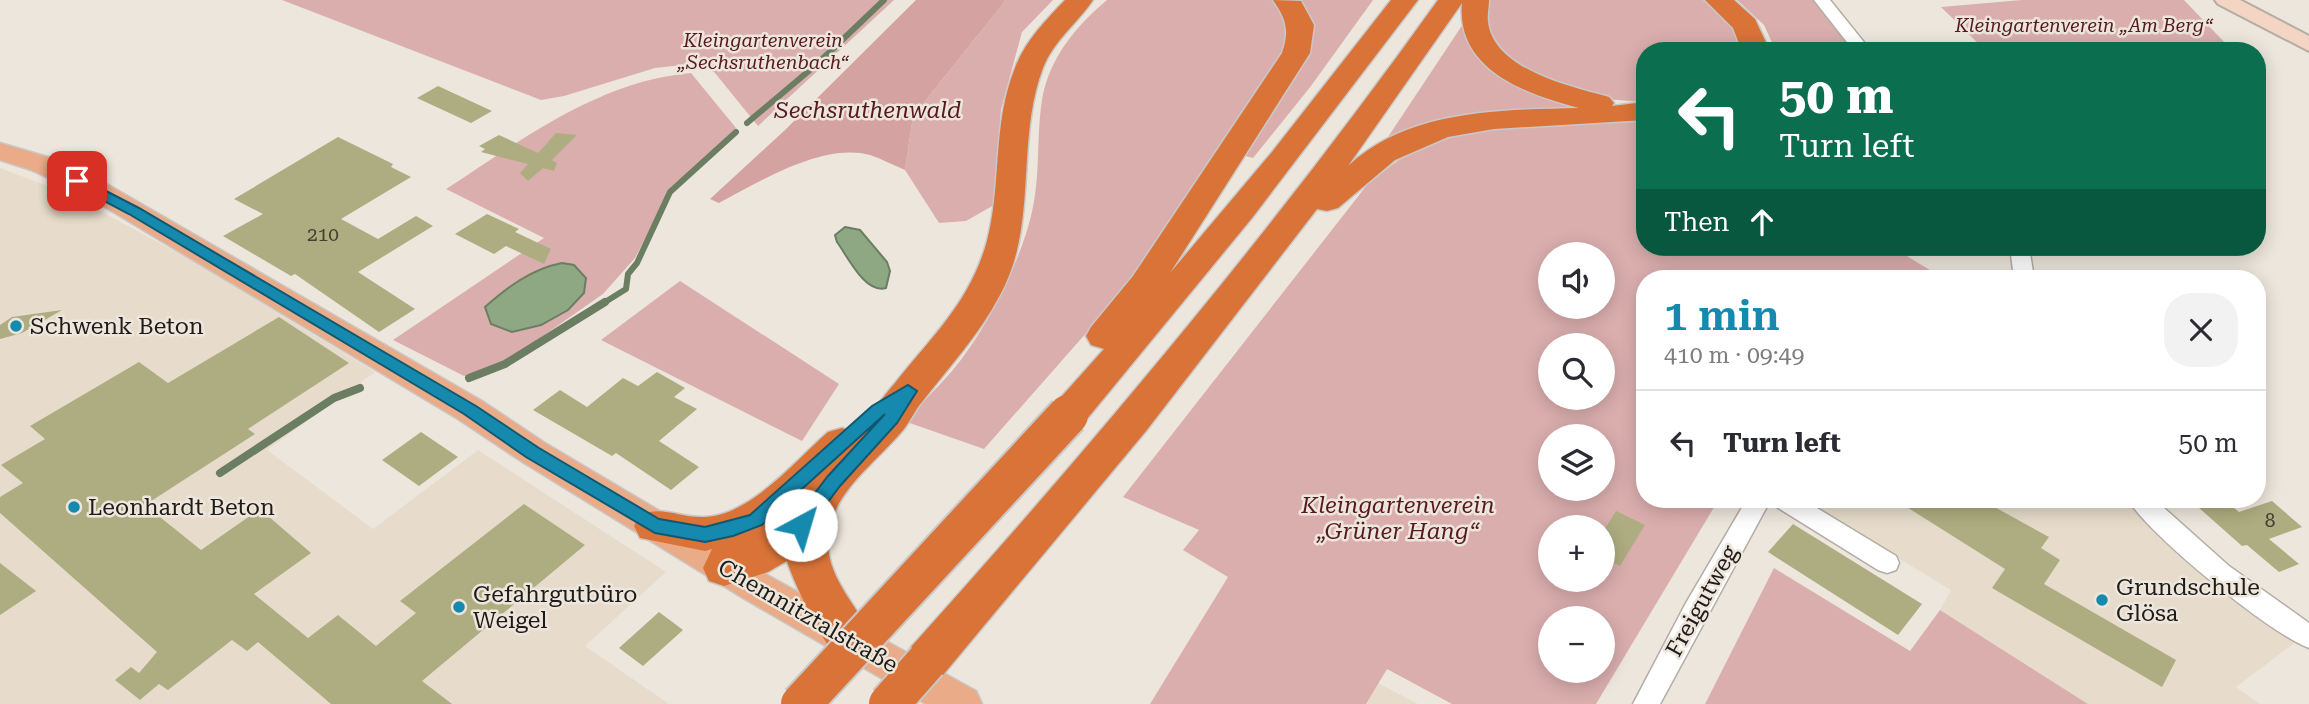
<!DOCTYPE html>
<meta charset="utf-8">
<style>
:root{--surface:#fff;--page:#f2f2f3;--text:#2b2b33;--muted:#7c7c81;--line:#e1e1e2;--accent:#1689ae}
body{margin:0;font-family:"Roboto Serif",serif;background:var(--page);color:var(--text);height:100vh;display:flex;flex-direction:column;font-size:26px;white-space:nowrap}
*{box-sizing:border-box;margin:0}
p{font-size:23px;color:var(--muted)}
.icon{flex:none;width:38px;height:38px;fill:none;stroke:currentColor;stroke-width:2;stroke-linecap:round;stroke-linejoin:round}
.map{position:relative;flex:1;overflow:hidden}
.panel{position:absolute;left:1636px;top:270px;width:630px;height:238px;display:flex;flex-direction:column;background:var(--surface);border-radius:28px;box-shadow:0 4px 18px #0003}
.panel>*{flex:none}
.banner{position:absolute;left:1636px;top:42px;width:630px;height:214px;border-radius:28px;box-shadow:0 4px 18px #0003;background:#0b6e4f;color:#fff;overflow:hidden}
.tools{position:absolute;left:1538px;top:242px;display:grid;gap:14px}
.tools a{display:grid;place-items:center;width:77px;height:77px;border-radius:50%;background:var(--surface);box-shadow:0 4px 18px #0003;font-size:35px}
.pin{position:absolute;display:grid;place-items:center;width:60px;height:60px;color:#fff;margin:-30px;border-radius:14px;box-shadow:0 4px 10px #0006}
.me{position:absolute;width:77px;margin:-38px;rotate:39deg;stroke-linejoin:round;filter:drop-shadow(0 0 5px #0008)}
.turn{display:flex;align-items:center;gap:24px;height:147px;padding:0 28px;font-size:32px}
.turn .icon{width:91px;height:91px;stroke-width:2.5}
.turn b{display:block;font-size:49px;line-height:60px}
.then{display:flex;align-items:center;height:66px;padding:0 28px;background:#0003;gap:14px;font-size:26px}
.round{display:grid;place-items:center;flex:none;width:74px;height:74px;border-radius:28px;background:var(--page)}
.overview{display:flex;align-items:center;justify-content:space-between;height:119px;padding:0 28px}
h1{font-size:42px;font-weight:600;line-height:52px;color:var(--accent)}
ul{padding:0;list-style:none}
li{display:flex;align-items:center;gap:21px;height:105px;padding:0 28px;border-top:2px solid var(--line)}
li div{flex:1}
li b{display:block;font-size:26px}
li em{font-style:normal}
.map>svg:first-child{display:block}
</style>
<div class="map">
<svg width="2309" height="704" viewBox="0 0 2309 704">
<rect width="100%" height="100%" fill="#ede6dc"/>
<!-- built -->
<g fill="#e7dccb">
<path d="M 0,168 L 66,193 L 186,257 L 375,372 L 267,450 L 373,529 L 478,450 L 666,572 L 585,646 L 669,704 L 0,704 Z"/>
<path d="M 1800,499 L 2128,499 L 2142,514 L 2305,635 L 2236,687 L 2260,704 L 2088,704 L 1940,610 L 1951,590 Z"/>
<path d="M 1378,683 L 1418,704 L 1366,704 Z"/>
</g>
<!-- green -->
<g fill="#dbaeae" fill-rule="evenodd">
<path d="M 282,0 L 894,0 L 758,126 L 715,73 L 701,63 L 655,68 L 564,96 L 541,100 Z"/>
<path d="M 1006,0 L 1053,0 L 1022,32 L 1001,109 L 994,205 L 966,221 L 939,223 L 905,170 L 913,116 Z"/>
<path d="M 1107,0 L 1276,0 L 1287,9 L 1289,50 L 1131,282 L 984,449 L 904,421 C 920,405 937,388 952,371 C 985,332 1019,265 1031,216 C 1041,177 1036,138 1042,100 C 1049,58 1076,26 1107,0 Z"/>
<path d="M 1296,0 L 1373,0 L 1311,86 L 1253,158 L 1242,155 L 1304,62 L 1300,4 Z"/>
<path d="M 1486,0 L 1703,0 L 1731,23 L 1741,51 L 1645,51 L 1645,102 L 1604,99 L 1518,69 L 1483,32 Z"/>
<path d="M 1737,0 L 1814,0 L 1855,51 L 1776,51 L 1764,25 Z"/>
<path d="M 2022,0 L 2184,0 L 2228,46 L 2223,51 L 1986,51 L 1941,7 Z"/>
<path d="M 1463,24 L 1484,57 L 1605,110 L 1384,143 Z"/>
<path d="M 691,73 L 736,128 L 670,191 L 635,258 L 603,294 L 510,359 L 464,376 L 393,340 L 544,238 L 446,189 C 522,140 598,81 691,73 Z"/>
<path d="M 1645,122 L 1645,247 L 1892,247 L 1943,278 L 1645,278 L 1645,499 L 1719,499 L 1596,704 L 1452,704 L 1387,669 L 1366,704 L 1150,704 L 1228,577 L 1183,550 L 1199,530 L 1123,497 L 1367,185 C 1384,171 1400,157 1420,148 C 1486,118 1574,124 1645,122 ZM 1550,254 L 1603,254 L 1603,306 L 1550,306 ZM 1550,345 L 1603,345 L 1603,397 L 1550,397 ZM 1550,436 L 1603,436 L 1603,488 L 1550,488 ZM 1550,527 L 1603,527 L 1603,579 L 1550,579 ZM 1550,618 L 1603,618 L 1603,670 L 1550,670 Z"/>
<path d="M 680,281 L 839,384 L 802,441 L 601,340 Z"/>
<path d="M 1774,568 L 1910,651 L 1940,610 L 2088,704 L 1705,704 Z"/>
</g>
<!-- forest -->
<path fill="#d5a2a2" d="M 916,0 L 1006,0 L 913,116 L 905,170 C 893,165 882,159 870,155 C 823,142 759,182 719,203 L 710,199 L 785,130 Z"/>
<!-- water -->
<g fill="#8da882" stroke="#6c7e62" stroke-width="2">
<path d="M 845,227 L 860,230 L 887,262 L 890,271 L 886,288 C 865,294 848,257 837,242 L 835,235 Z"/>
<path d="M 562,263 L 574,265 L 586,278 L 584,293 L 568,310 L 541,325 L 512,332 L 491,324 L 485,307 C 508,287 531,269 562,263 Z"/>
</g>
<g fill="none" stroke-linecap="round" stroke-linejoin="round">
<!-- stream-far1 -->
<g stroke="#6c7e62" stroke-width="6">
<path d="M 747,123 L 817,64 L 884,0"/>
<path d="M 602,304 L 626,289 L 628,274 L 637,263 L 670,192 L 736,132"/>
</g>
<!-- stream -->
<g stroke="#6c7e62" stroke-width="8">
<path d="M 469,378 L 505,364 L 605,302"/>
<path d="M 220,473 L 334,398 L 360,388"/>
</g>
</g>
<!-- building -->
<g fill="#aead81">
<path d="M 438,86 L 492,111 L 471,123 L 417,98 Z"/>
<path d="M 556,133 L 577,135 L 552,160 L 557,163 L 554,171 L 543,168 L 528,181 L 520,173 L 528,164 L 481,152 L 485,149 L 479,146 L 499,135 L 538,153 Z"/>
<path d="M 338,137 L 393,164 L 391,167 L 411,177 L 341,219 L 378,239 L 416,216 L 433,226 L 358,272 L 415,309 L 379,332 L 295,274 L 291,276 L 223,236 L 263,214 L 234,199 Z"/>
<path d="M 487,214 L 519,229 L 515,232 L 551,249 L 544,264 L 506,246 L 494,254 L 455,234 Z"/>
<path d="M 62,310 L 22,333 L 0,339 L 0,325 L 12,317 Z"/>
<path d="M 279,317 L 349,363 L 248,429 L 255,434 L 145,505 L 201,550 L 260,509 L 311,553 L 254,594 L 308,638 L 338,615 L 376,646 L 416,613 L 400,601 L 524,504 L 585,545 L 422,681 L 452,704 L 331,704 L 258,642 L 247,651 L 232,640 L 168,690 L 159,684 L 140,700 L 115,680 L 131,667 L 139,673 L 157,652 L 0,513 L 0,497 L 23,483 L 1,465 L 45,439 L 30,426 L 139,362 L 168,383 Z"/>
<path d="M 657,372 L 685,388 L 674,397 L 697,409 L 659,441 L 699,467 L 671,490 L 616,453 L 612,456 L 533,410 L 560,390 L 587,407 L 623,378 L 638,386 Z"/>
<path d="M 421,432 L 458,457 L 419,486 L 382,460 Z"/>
<path d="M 1894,499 L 1980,499 L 2049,537 L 2041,548 L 2060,560 L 2044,584 L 2176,660 L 2162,687 L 1992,588 L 2005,569 Z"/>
<path d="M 2189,499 L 2223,499 L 2239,512 L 2272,501 L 2302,527 L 2269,539 L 2299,564 L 2279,572 L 2247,545 L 2242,546 Z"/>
<path d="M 1616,511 L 1645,525 L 1620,566 L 1603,557 L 1603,532 Z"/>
<path d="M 1793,524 L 1922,604 L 1898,635 L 1768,552 Z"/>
<path d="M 0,563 L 36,591 L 0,615 Z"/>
<path d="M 659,612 L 683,630 L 643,666 L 619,648 Z"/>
</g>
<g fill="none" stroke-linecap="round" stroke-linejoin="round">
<defs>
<g id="street">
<path d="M 1814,0 L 1830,0 L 1871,51 L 1854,51 Z"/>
<path d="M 2010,247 L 2029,247 L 2034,278 L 2014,278 Z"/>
<path d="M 1747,499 L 1771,499 L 1660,704 L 1633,704 L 1686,603 Z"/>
<path d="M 1771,499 L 1802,499 L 1896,556 L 1899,563 L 1896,570 L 1887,573 L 1878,570 L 1775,506 Z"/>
<path d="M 2128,499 L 2154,499 L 2229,566 L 2309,623 L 2309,648 C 2272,635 2146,533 2128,499 Z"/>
</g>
<path id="secondary" d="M 2215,0 L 2240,0 L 2309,36 L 2309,51 L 2218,4 Z"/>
<path id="primary" d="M 0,143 L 51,158 L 105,183 L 482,401 L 545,443 L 769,576 L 976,691 L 982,704 L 926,704 L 743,598 L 521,461 L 458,419 L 85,195 L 31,170 L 0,160 Z"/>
<g id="highway">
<path d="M 1065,0 L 1093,0 C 1077,24 1054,40 1043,68 C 1015,142 1039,224 1000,295 C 979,335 949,367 922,402 C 915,410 911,420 904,429 C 879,460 837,488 829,530 C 821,575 859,606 877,644 L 870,658 C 859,662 849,666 839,658 C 824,647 793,581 787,561 L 768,572 L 724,586 L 709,581 L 703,568 L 712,549 L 705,551 L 640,538 L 634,526 L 640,514 C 665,506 680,518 704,517 C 750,516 795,461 828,432 L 842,428 L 854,432 C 870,416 881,399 895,383 C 933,335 970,302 987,241 C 1002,184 992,124 1015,68 C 1025,41 1046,20 1065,0 Z"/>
<path d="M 1273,0 L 1301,1 L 1314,25 L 1310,53 L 1170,273 L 1272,152 L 1391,0 L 1418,0 L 1252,218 L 1082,425 L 1068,429 L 1054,425 L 1049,415 L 1054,405 L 1104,349 L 1091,345 L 1086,336 L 1091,327 L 1133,276 L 1282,53 C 1290,30 1286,19 1273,0 Z"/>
<path d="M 1438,0 L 1489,0 C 1489,7 1487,15 1488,22 C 1494,70 1572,87 1609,97 L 1614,103 L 1612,106 L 1645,102 L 1645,120 L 1494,129 L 1448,137 L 1395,160 L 1338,208 L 1327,211 L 1317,209 L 1146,431 L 943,675 L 927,681 L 911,675 L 904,661 L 911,647 C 1097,440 1276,227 1438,0 ZM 1462,3 C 1456,70 1526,94 1579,108 C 1501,110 1409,109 1348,166 Z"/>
<path d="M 1705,0 L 1734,0 L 1755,19 L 1770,51 L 1742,51 L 1733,28 Z"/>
</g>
</defs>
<!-- street casing -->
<use href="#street" stroke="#b4ada4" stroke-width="3"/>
<!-- secondary casing -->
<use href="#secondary" stroke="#b4ada4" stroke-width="4"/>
<!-- primary casing -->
<use href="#primary" stroke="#c9c8c8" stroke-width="3"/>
<!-- highway casing -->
<use href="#highway" stroke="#c9c8c8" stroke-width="3"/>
<!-- street -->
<use href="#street" fill="#fff" fill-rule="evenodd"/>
<!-- secondary -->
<use href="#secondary" fill="#f4d5c3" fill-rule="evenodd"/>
<!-- primary -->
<use href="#primary" fill="#e9ab88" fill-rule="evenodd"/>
<!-- highway -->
<use href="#highway" fill="#da7338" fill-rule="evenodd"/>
<defs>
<g id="highway-bridge">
<path d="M 801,704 L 1068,415"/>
<path d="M 889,704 L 927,661"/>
</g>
</defs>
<!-- highway-bridge casing -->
<use href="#highway-bridge" stroke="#c9c8c8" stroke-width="44" stroke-linecap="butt"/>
<!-- highway-bridge -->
<use href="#highway-bridge" stroke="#da7338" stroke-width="40"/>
</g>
<!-- route -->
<path fill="#1689ae" stroke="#0e5971" stroke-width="2" d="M 77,176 L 139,208 L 476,406 L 539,448 L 659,519 L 705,527 L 750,515 L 872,406 L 908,385 L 917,391 L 897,423 L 840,486 L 807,530 L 801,532 L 794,530 L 792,525 L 794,520 L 828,476 L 885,414 L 762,525 L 733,536 L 705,542 L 655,533 L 526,457 L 464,414 L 129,214 L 72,184 L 70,181 Z"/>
<!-- markers -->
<g fill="#1689ae" stroke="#ede6dc" stroke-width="2.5">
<circle cx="16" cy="326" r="7"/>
<circle cx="74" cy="507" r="7"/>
<circle cx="2102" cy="600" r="7"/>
<circle cx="459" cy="607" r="7"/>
</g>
<g text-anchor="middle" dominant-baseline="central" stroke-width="5" stroke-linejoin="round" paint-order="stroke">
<!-- far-park labels -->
<g font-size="19" font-style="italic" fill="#581a20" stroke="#ede6dc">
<text x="2084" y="25">Kleingartenverein „Am Berg“</text>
<text x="763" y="40">Kleingartenverein<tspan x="763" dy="22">„Sechsruthenbach“</tspan></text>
</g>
<!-- number labels -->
<g font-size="19" fill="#424032">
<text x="323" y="234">210</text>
<text x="2270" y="520">8</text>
</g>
<!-- park labels -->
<g font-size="23" font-style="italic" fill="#581a20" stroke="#ede6dc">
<text x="868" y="110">Sechsruthenwald</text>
<text x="1398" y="505">Kleingartenverein<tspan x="1398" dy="26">„Grüner Hang“</tspan></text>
</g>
<!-- poi labels -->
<g font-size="23" fill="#1e1b18" stroke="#ede6dc" text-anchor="start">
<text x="30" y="326">Schwenk Beton</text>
<text x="88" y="507">Leonhardt Beton</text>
<text x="2116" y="587">Grundschule<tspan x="2116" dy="26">Glösa</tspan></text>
<text x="473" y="594">Gefahrgutbüro<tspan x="473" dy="26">Weigel</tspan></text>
</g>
<!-- street labels -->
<g font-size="23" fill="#1e1b18" stroke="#ede6dc">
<text transform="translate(1702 601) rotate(-61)">Freigutweg</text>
<text transform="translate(808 616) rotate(30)">Chemnitztalstraße</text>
</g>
</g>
</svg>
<div class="tools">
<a><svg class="icon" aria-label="sound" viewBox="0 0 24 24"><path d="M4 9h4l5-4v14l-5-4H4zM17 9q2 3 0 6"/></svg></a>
<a><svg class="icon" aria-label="search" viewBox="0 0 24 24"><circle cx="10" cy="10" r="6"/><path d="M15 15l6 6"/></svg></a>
<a><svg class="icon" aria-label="layers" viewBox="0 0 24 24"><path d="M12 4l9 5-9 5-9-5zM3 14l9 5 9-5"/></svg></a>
<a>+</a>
<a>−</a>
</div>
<div class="pin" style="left:77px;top:181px;background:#d93025"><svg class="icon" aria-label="arrive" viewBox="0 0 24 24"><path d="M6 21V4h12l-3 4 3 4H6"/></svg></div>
<svg class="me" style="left:801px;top:525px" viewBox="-20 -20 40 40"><circle r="19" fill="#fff"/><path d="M0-13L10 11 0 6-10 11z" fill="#1689ae"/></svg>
<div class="banner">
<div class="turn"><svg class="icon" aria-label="left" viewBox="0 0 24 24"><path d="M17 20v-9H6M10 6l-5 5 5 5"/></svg><div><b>50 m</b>Turn left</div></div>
<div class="then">Then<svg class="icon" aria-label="ahead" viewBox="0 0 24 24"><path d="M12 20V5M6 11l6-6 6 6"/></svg></div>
</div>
<section class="panel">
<div class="overview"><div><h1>1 min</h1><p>410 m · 09:49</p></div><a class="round"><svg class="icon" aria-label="close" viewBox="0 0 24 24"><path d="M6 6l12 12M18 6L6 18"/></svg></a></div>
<ul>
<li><svg class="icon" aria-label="left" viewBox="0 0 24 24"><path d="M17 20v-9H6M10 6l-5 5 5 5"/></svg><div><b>Turn left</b></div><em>50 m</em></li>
</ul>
</section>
</div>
